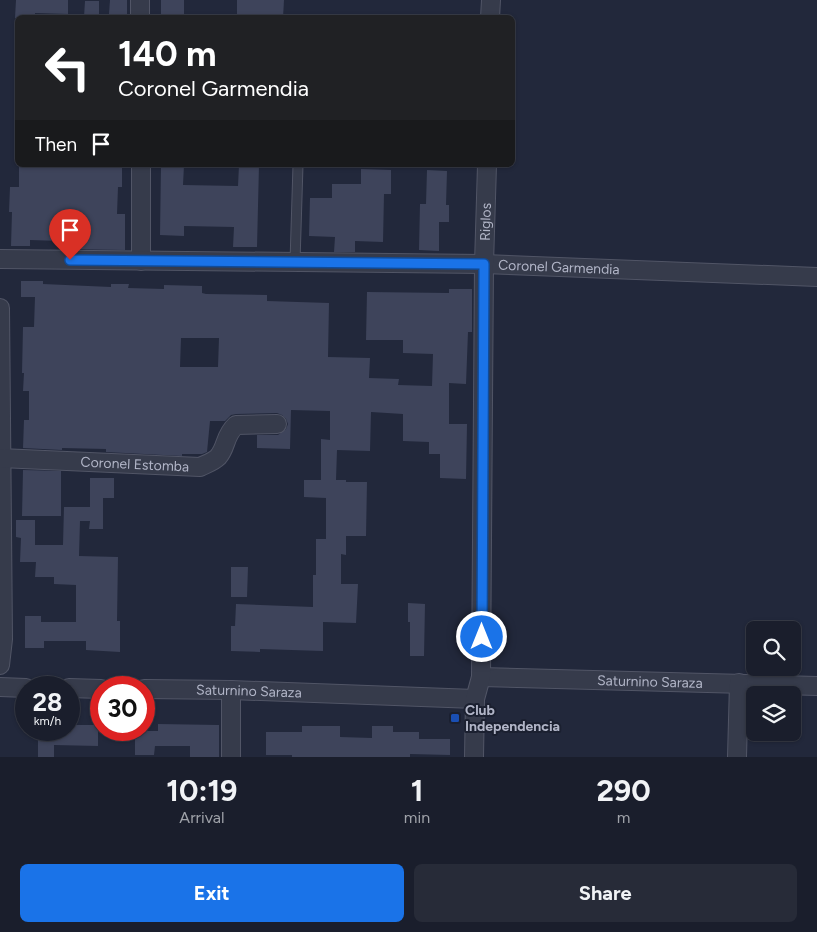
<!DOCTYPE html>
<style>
:root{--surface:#1a1e2c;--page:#272b38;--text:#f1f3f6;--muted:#9fa2a9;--line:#383c48;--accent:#1a73e8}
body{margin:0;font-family:Figtree,sans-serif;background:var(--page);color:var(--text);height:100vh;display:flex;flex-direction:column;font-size:19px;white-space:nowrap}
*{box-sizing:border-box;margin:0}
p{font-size:16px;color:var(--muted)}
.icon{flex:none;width:28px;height:28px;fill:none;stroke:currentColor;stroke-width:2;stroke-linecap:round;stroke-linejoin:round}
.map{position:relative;height:757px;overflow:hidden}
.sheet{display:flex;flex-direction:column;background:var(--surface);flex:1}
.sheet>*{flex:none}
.top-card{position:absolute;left:15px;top:15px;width:500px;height:152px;border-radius:8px;box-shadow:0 1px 4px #0004,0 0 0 1px var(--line);background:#202124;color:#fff;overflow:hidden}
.buttons{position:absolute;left:746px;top:621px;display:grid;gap:10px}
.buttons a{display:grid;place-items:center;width:55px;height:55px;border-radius:8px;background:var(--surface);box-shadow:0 1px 4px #0004,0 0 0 1px var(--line);font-size:25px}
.speed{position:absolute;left:15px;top:676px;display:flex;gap:10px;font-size:25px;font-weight:700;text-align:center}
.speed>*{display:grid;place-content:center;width:65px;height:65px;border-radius:50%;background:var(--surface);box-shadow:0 1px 4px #0004,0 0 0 1px var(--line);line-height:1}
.speed small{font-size:12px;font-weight:400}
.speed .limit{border:8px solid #d22;background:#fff;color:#111}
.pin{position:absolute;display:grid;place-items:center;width:42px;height:42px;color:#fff;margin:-51px -21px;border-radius:50% 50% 50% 0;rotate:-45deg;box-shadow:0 0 5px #0007}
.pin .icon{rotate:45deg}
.me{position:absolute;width:55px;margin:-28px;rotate:0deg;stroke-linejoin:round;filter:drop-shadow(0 0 4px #0008)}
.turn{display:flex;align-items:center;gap:18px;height:105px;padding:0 20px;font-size:22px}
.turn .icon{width:65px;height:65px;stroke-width:2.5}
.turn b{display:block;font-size:35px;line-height:42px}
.then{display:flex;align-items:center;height:48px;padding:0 20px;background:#0003;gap:10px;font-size:19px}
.eta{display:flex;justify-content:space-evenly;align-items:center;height:85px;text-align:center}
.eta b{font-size:30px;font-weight:700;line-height:35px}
.primary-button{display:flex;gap:10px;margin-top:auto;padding:10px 20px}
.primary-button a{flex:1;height:58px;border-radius:8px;background:var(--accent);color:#fff;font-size:20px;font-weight:700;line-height:58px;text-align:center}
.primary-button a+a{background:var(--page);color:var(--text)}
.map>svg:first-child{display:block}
</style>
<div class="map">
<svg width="817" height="757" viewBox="0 0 817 757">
<rect width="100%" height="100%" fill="#22283b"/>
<!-- building -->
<g fill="#3e445b" fill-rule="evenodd">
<path d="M 16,0 L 68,0 L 68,14 L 35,13 L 35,18 L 15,18 Z"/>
<path d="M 110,0 L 127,0 L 127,14 L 109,14 Z"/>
<rect x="161" y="0" width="23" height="18"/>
<path d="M 237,0 L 284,0 L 283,18 L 237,18 Z"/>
<path d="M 85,1 L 99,1 L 99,17 L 84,17 Z"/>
<path d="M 62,165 L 122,165 L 122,187 L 118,187 L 117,214 L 125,214 L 125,250 L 61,249 L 61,241 L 30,240 L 30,246 L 11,246 L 12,212 L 9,212 L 10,187 L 19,187 L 19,167 L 62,168 Z"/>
<path d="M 161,165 L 184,165 L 183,185 L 238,186 L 239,165 L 259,165 L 257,247 L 233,247 L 234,227 L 184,226 L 184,236 L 160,235 Z"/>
<path d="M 361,169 L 391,170 L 391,194 L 384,194 L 383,242 L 355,241 L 355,252 L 334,252 L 335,237 L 309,236 L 310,198 L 332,198 L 332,184 L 361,184 Z"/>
<path d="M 427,170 L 447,171 L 446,205 L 449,205 L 449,222 L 439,222 L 439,251 L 419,250 L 420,204 L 426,204 Z"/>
<path d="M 21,281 L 43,281 L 43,284 L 111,287 L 111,284 L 129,284 L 128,288 L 164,289 L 164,285 L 202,286 L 202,293 L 206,294 L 267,295 L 267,301 L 329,303 L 328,357 L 370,358 L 369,378 L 399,379 L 398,385 L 432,386 L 433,354 L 403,353 L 403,340 L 366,340 L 367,292 L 449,293 L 449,289 L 472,289 L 472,332 L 468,332 L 466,384 L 449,383 L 449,424 L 467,424 L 466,479 L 440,478 L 440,454 L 429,454 L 429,442 L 403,441 L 403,414 L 371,412 L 370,451 L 337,450 L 336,480 L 346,480 L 346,482 L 367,482 L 366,536 L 346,536 L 346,555 L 341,554 L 341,584 L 358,584 L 356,623 L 323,622 L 323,651 L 260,649 L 260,652 L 231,651 L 231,626 L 235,626 L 236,604 L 313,607 L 313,575 L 316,575 L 316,539 L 326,539 L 326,498 L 304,497 L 304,480 L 321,480 L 321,439 L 330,440 L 330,411 L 291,410 L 290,449 L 257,448 L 257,435 L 278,435 L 286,429 L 288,424 L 286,419 L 282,415 L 277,413 L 236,414 L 231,415 L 225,421 L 210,421 L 207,452 L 202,454 L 182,454 L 182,456 L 106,452 L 106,449 L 62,448 L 62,450 L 23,448 L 24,420 L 29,420 L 29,391 L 23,391 L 24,373 L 22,373 L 23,327 L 34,327 L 35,297 L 21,297 ZM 181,338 L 219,338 L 218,367 L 180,367 Z"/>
<path d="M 23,470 L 61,471 L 61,516 L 22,516 Z"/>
<path d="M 90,478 L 114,478 L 114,498 L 103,498 L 103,529 L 89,529 L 90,521 L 80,521 L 79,556 L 118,557 L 117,621 L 120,621 L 120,652 L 86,650 L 86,641 L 44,641 L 44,648 L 25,648 L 25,616 L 41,616 L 41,622 L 76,622 L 76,585 L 54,584 L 54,577 L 35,577 L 36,562 L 20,562 L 21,538 L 16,537 L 16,520 L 35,520 L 35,545 L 63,545 L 64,507 L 90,507 Z"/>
<path d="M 231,567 L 248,567 L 247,597 L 231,597 Z"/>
<path d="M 408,603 L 425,604 L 424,656 L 410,656 L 410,622 L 408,622 Z"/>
<path d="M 158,724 L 219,725 L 219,757 L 190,757 L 190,746 L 155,746 L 154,755 L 135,755 L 135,731 L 158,731 Z"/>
<path d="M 69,725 L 98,725 L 98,746 L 54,745 L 54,757 L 38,757 L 38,730 L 69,730 Z"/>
<path d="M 302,726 L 340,726 L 340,737 L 372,738 L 372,726 L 393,726 L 393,732 L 419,732 L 419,739 L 450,739 L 450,755 L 410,754 L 410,757 L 292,757 L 292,755 L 266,755 L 266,732 L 302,732 Z"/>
</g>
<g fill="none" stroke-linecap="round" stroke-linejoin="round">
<defs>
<path id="service" d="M 295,262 L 298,165"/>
<g id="minor">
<path d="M 140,0 L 140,18"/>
<path d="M 490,18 L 491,0"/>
<path d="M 141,165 L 141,261"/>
<path id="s1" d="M 0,259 L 484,264 L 817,277"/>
<path d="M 0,308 L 3,639 L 0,665"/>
<path id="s2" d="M 0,458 L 200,467 C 206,464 213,462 218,457 C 227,447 224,436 236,425 L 277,424"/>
<path id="s3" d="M 481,677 L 817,686"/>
<path d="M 0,687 L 26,688"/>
<path d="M 69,688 L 101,689"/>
<path id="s4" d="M 144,689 L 231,690 L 475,699"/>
<path d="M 231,757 L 231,690"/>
<path id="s5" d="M 474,757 L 475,699 L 481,677 L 484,264 L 487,165"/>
<path d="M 737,757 L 739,683"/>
</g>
</defs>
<!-- service casing -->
<use href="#service" stroke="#515566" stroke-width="11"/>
<!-- minor casing -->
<use href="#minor" stroke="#515566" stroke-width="20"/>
<!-- service -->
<use href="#service" stroke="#363b4b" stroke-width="9"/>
<!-- minor -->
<use href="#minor" stroke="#363b4b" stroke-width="18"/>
</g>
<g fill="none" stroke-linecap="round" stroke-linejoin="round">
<defs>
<path id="route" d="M 70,260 L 484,264 L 482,637"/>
</defs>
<!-- route casing -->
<use href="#route" stroke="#114b97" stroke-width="12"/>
<!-- route -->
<use href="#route" stroke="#1a73e8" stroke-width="9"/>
</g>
<!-- markers -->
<rect fill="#1a4fb4" stroke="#1b2030" stroke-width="2" x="450" y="713" width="10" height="10" rx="2.5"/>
<g text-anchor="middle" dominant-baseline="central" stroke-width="4" stroke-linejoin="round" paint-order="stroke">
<!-- street labels -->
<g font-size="14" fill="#b1b5c7" stroke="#1b2030">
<text stroke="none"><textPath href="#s5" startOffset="536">Riglos</textPath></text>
<text stroke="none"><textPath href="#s1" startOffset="559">Coronel Garmendia</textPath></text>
<text stroke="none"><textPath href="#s2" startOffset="135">Coronel Estomba</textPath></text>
<text stroke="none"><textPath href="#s3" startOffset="169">Saturnino Saraza</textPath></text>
<text stroke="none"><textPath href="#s4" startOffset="105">Saturnino Saraza</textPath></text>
</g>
<!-- poi labels -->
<g font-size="14" font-weight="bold" fill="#b1b5c7" stroke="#1b2030" text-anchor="start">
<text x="465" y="710">Club<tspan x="465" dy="16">Independencia</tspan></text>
</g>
</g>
</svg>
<div class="buttons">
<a><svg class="icon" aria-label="search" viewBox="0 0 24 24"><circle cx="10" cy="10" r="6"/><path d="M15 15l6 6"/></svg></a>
<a><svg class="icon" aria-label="layers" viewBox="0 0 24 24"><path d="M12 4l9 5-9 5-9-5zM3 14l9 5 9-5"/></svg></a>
</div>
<div class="speed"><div>28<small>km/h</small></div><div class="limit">30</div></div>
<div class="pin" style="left:70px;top:260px;background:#d93025"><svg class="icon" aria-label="arrive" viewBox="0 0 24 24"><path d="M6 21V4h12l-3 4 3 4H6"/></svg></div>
<svg class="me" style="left:482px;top:637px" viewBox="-20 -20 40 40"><circle r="17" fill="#1a73e8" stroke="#fff" stroke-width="3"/><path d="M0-11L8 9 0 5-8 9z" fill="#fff"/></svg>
<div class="top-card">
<div class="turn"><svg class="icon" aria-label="left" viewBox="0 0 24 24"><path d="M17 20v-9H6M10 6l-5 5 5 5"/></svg><div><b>140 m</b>Coronel Garmendia</div></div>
<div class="then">Then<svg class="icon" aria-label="arrive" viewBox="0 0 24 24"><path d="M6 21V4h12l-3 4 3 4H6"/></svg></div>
</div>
</div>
<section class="sheet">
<div class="eta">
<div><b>10:19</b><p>Arrival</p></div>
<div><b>1</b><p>min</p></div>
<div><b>290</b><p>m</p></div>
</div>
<div class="primary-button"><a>Exit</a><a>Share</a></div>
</section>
